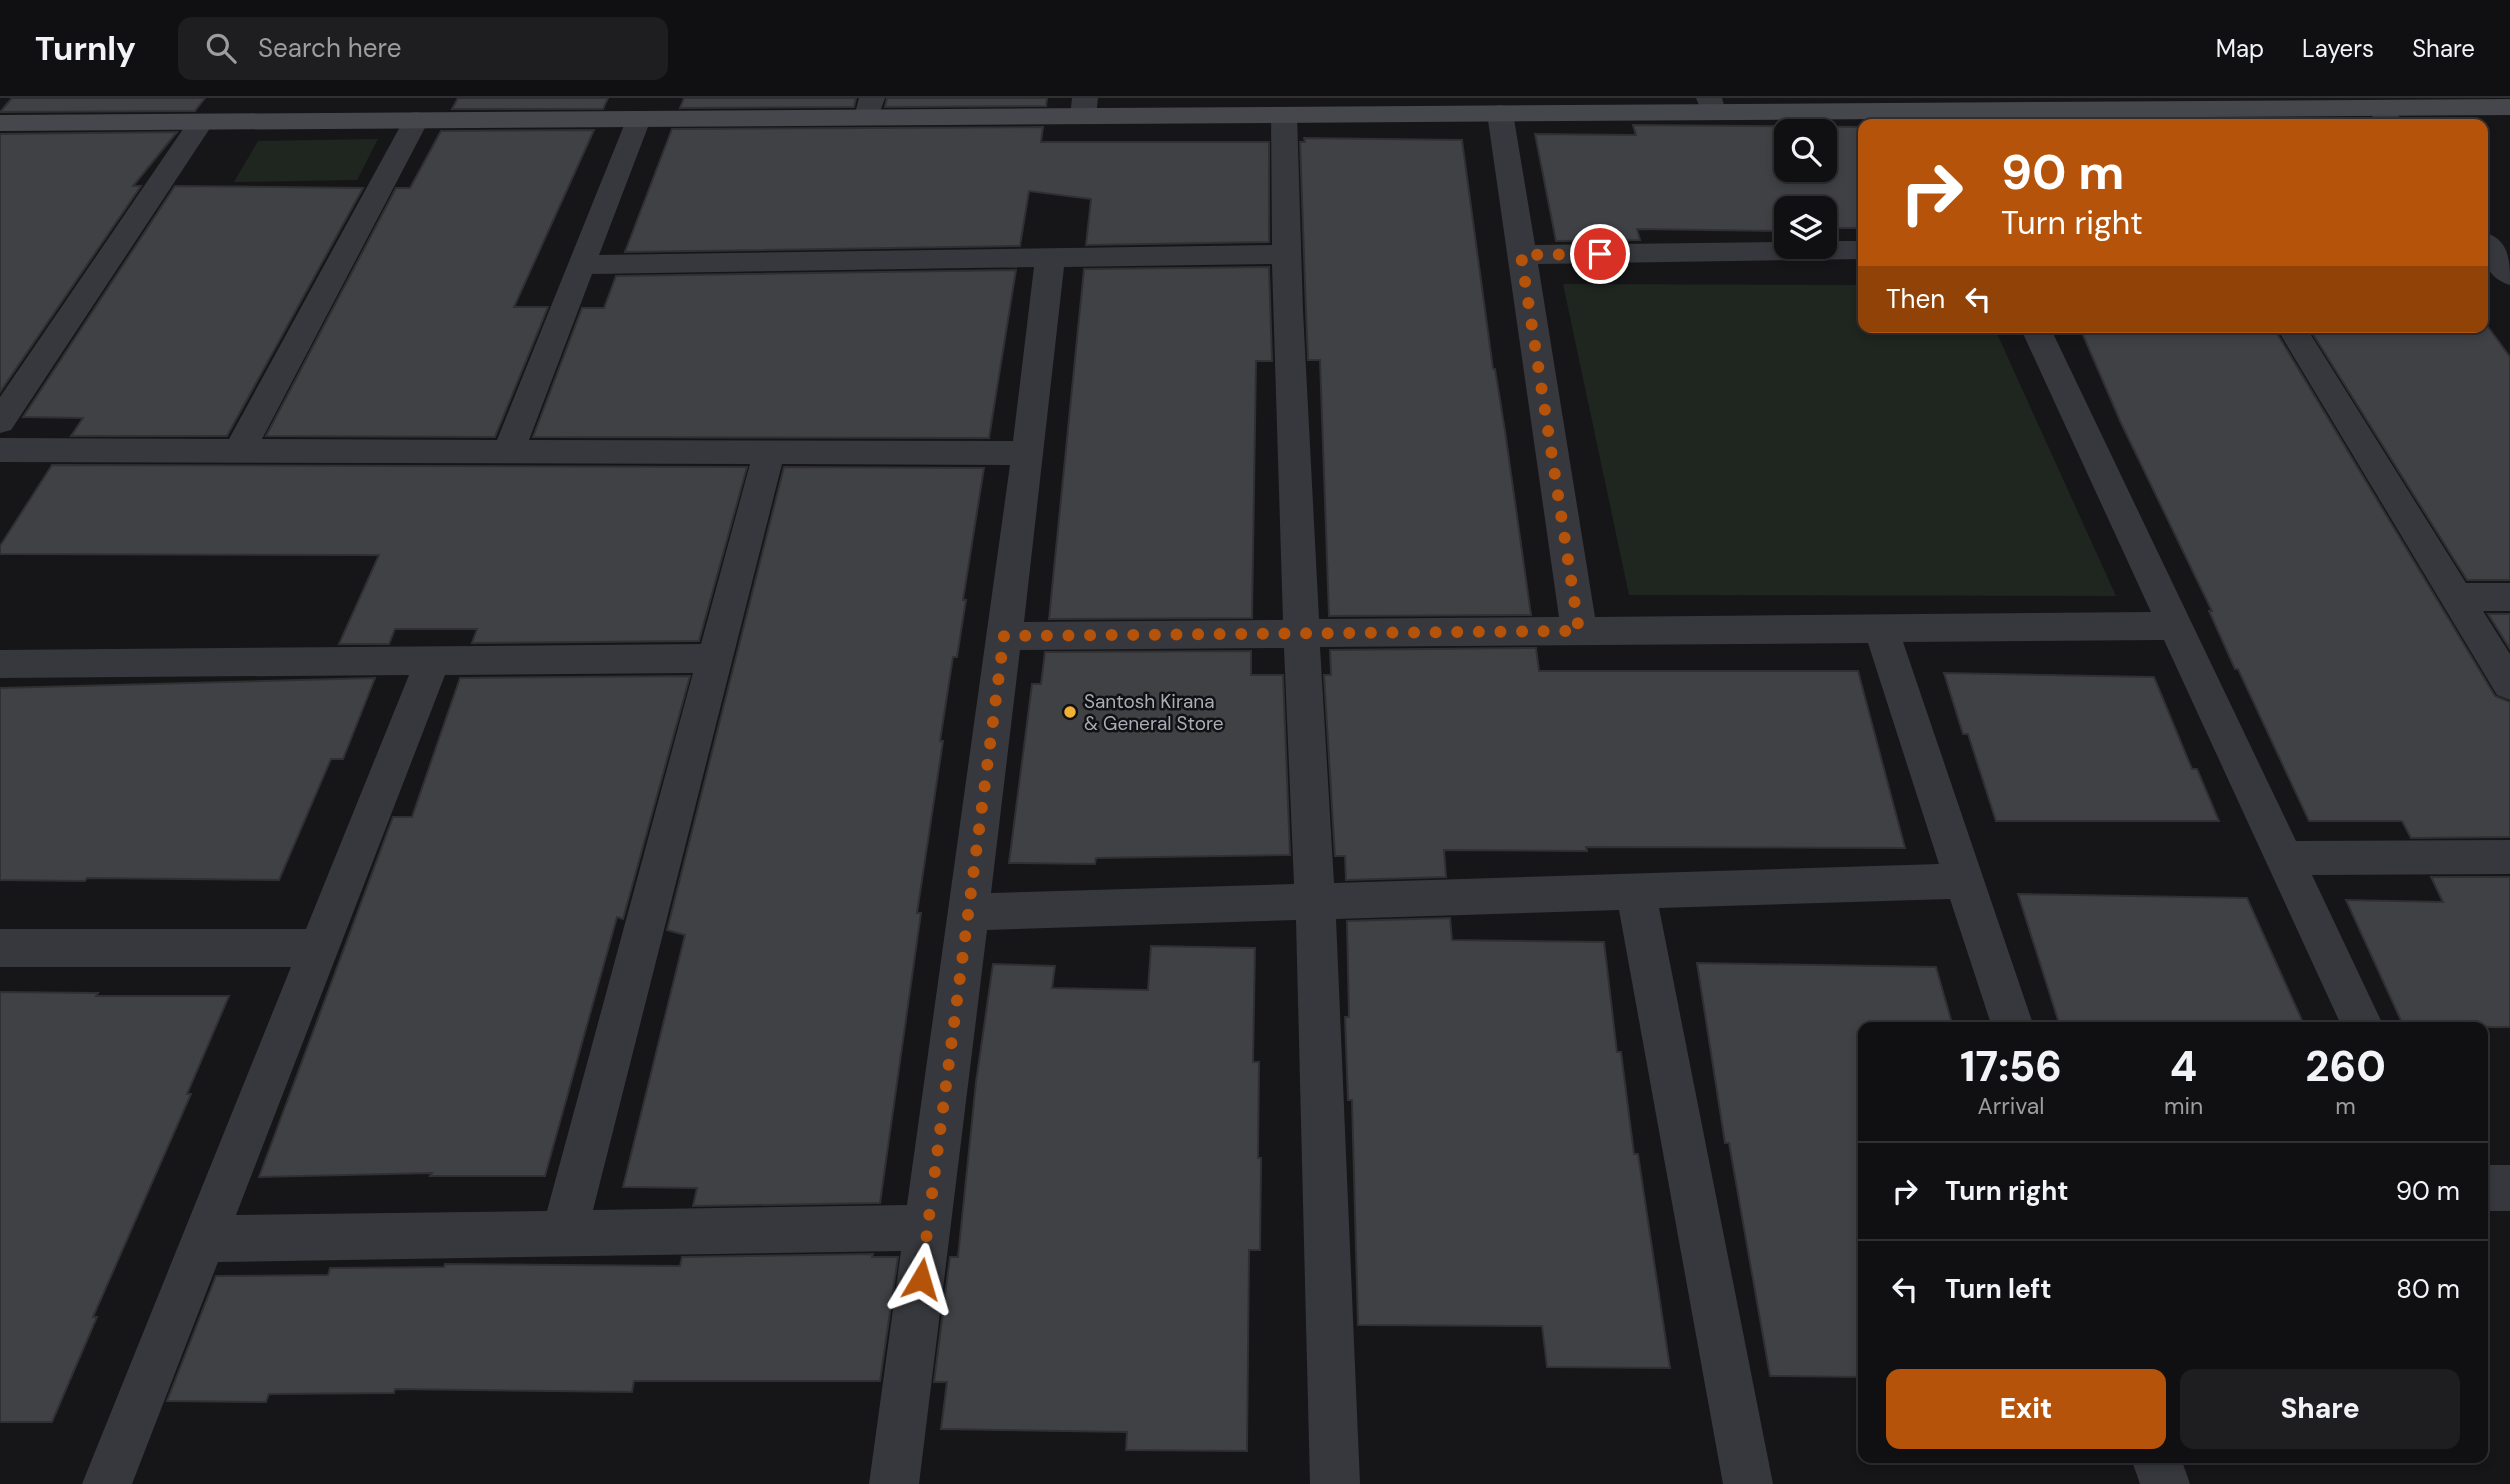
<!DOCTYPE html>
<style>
:root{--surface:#101012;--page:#1e1e20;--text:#f1f3f6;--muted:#9c9d9f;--line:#303032;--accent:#b45309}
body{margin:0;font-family:"DM Sans",sans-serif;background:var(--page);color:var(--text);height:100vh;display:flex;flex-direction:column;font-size:26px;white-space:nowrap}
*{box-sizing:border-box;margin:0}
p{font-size:23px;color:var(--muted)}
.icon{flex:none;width:38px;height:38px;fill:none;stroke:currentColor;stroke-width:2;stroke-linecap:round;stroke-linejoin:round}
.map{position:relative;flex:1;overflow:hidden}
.details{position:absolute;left:1858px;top:924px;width:630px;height:441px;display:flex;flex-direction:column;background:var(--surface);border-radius:14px;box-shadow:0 4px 10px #0003,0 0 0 2px var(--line)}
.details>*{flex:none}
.banner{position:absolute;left:1858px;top:21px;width:630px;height:214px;border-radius:14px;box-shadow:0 4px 10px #0003,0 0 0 2px var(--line);background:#b45309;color:#fff;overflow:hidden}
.controls{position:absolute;left:1774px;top:21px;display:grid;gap:14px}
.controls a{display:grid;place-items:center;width:63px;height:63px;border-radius:14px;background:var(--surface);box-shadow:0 4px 10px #0003,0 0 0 2px var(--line);font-size:35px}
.pin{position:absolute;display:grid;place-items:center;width:60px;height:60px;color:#fff;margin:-30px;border:4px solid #fff;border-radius:50%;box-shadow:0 2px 7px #0007}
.me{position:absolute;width:77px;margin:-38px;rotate:7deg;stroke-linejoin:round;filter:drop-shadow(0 0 5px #0008)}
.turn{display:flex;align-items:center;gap:24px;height:147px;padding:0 28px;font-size:32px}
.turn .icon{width:91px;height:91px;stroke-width:2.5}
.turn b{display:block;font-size:49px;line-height:60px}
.then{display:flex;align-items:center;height:66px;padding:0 28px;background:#0003;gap:14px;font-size:26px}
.eta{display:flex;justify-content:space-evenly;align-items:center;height:119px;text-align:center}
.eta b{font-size:42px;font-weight:800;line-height:49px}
.button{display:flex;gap:14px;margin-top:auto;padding:14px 28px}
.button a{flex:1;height:80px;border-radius:14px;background:var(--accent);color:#fff;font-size:28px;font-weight:800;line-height:80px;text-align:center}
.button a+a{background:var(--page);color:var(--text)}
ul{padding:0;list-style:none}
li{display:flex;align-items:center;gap:21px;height:98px;padding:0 28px;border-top:2px solid var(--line)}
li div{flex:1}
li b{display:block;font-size:26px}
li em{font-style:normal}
header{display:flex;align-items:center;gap:42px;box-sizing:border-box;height:98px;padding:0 35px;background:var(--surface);border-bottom:2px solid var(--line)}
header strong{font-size:33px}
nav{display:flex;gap:38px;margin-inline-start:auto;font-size:24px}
.search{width:490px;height:63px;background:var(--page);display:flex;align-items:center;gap:18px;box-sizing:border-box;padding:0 24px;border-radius:14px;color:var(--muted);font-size:26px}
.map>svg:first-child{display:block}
</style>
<header>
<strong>Turnly</strong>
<div class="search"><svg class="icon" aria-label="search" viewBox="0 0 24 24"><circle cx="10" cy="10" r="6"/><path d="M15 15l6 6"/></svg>Search here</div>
<nav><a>Map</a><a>Layers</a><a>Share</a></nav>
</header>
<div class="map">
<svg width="2510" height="1386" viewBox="0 0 2510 1386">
<rect width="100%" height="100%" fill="#161618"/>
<!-- green -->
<g fill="#1e261f">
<path d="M 378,41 L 357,82 L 234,84 L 258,43 Z"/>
<path d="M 1563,186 L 1864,187 L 1864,229 L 1994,229 L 2116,498 L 1629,497 Z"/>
</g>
<!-- building -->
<g fill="#404145" stroke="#303034" stroke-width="2" fill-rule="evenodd">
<path d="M 12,0 L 205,0 L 195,13 L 0,14 Z"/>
<path d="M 458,0 L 608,0 L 603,11 L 452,11 Z"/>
<path d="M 684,0 L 856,0 L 854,9 L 680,10 Z"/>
<path d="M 887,0 L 1047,0 L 1046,8 L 885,9 Z"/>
<path d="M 1633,27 L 1864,29 L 1864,130 L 1825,130 L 1825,110 L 1787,110 L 1787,130 L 1780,130 L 1781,133 L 1637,131 L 1640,142 L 1556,143 L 1535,36 L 1636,37 ZM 1787,33 L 1825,33 L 1825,72 L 1787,72 Z"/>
<path d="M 1043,29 L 1041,44 L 1269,44 L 1269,144 L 1086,147 L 1091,101 L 1029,93 L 1020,148 L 625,154 L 672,31 Z"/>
<path d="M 594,32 L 514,209 L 548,209 L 495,339 L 266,338 L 396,90 L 410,90 L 441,33 Z"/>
<path d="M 177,34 L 133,88 L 141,88 L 0,294 L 0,36 Z"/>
<path d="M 1304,40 L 1462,42 L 1493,271 L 1495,271 L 1505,333 L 1531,517 L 1329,518 L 1320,262 L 1308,262 L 1306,213 L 1300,44 L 1305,44 Z"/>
<path d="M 175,88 L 363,90 L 227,338 L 71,338 L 83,320 L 23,319 Z"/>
<path d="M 1269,169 L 1272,263 L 1256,263 L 1252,520 L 1049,521 L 1084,171 Z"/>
<path d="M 1016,172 L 989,340 L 533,339 L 582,210 L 604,210 L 616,178 Z"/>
<path d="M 2327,229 L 2488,229 L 2510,259 L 2510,482 L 2467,482 L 2311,233 L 2329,233 Z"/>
<path d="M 2080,230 L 2275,232 L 2495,598 L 2510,604 L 2510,739 L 2411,740 L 2402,723 L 2309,723 L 2238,571 L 2235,571 L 2209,513 L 2212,513 L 2121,325 Z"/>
<path d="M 52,367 L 747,369 L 699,543 L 472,545 L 477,531 L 395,531 L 389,546 L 339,546 L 379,457 L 0,456 L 0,448 Z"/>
<path d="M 784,369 L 984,370 L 963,502 L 966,502 L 957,559 L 953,559 L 940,643 L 943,643 L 917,815 L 921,815 L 880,1105 L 693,1108 L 697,1090 L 623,1089 L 685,837 L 667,832 Z"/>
<path d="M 2488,516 L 2510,516 L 2510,551 Z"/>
<path d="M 1536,550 L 1539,573 L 1858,573 L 1905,750 L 1586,749 L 1587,753 L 1444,752 L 1446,779 L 1346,782 L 1345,758 L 1335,758 L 1324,577 L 1331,577 L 1330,552 Z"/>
<path d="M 1251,553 L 1251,577 L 1283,577 L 1290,757 L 1096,760 L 1095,766 L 1009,765 L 1032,586 L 1041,586 L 1045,554 Z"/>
<path d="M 1944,575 L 2154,579 L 2192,671 L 2197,671 L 2219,723 L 1996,723 L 1968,636 L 1963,636 Z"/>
<path d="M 690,578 L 623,821 L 617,819 L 545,1078 L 430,1078 L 432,1075 L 259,1079 L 393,719 L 412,719 L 460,580 Z"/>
<path d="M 375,580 L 343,661 L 331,661 L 279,782 L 87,780 L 85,783 L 0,782 L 0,590 Z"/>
<path d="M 2431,779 L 2510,779 L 2510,929 L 2404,929 L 2346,802 L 2443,804 Z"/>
<path d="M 2018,796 L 2247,800 L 2305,929 L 2059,925 Z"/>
<path d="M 1450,820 L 1452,842 L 1604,844 L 1617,954 L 1621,954 L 1634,1056 L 1638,1056 L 1670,1270 L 1547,1269 L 1542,1228 L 1358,1227 L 1352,1002 L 1348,1002 L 1345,919 L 1349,919 L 1347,823 Z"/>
<path d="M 1151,848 L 1255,850 L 1253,964 L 1259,964 L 1258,1060 L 1261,1060 L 1260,1152 L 1249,1152 L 1247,1353 L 1126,1352 L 1127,1334 L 941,1331 L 947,1284 L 934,1284 L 950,1159 L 958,1159 L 976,984 L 993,866 L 1055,868 L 1052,890 L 1148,892 Z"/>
<path d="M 1697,865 L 1936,869 L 1953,929 L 1864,929 L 1864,1279 L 1770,1278 L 1729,1045 L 1725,1045 Z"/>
<path d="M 0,894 L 98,895 L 96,898 L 229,898 L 187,996 L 191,996 L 93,1219 L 97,1219 L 52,1324 L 0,1324 Z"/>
<path d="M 873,1156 L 872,1159 L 898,1159 L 880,1283 L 634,1283 L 632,1294 L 395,1291 L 394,1295 L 269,1296 L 266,1304 L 167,1303 L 216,1178 L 328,1177 L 330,1170 L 444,1169 L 445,1166 L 680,1168 L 682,1159 Z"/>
</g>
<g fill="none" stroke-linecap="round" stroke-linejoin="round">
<!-- street -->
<g fill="#37383d" fill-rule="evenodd">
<path d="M 859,0 L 885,0 L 876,25 L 867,27 L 858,25 L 854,19 Z"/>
<path d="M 1072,0 L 1098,0 L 1096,18 L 1092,24 L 1083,26 L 1074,24 L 1070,18 Z"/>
<path d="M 1696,0 L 1722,0 L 1726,14 L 1722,20 L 1713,22 L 1704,20 Z"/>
<path d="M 2379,2 L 2388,4 L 2405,26 L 2378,26 L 2366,10 L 2370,4 Z"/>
<path d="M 1500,7 L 1509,9 L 1513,15 L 1535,147 L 1787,144 L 1787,149 L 1825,149 L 1825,143 L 1864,143 L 1864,161 L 1538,166 L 1595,519 L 2151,514 L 2020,229 L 2050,229 L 2296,743 L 2510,742 L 2510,776 L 2312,777 L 2384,929 L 2342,929 L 2164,542 L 1903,544 L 2034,929 L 1992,929 L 1950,801 L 1659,810 L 1773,1386 L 1723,1386 L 1619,812 L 1336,821 L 1360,1386 L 1310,1386 L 1296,822 L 987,832 L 919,1386 L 869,1386 L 901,1153 L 218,1164 L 132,1386 L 82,1386 L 291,869 L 0,869 L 0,831 L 306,831 L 409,577 L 0,580 L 0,552 L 701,546 L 750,366 L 0,364 L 0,340 L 229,341 L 407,16 L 416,14 L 425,16 L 429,22 L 262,341 L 497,342 L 629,15 L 638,13 L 647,15 L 651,21 L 599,157 L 1272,147 L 1271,17 L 1275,11 L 1284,9 L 1293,11 L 1297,17 L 1303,213 L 1319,521 L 1559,519 L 1487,15 L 1491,9 ZM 1272,166 L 1283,522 L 1024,524 L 1064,169 ZM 1034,169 L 1013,343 L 529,342 L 592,176 ZM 782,366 L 1010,367 L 907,1107 L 593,1112 ZM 1868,545 L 1939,766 L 1334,785 L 1320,549 ZM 1284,550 L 1294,786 L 991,795 L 1020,552 ZM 693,575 L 547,1113 L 236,1117 L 445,577 Z"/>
<path d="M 201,16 L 210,18 L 214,24 L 11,332 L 0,335 L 0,299 L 192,18 Z"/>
<path d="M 2483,134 C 2510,141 2510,163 2510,187 C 2483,179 2483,157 2483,134 Z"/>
<path d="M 2276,229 L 2306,229 L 2466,485 L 2510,485 L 2510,513 L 2483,513 L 2510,556 L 2510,602 L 2497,597 Z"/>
<rect x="2483" y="1067" width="27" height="46"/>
<path d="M 2131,1360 L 2181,1360 L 2190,1386 L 2140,1386 Z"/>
</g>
<!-- secondary -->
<path fill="#45474d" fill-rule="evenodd" d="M 2510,1 L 2510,17 L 0,33 L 0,17 Z"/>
</g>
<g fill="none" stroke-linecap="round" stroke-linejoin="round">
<!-- route -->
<path stroke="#b45309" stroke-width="12" stroke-dasharray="0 21.6" d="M 921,1181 L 1004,538 L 1579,533 L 1521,157 L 1600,156"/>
</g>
<!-- markers -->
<circle fill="#f2b134" stroke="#111113" stroke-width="2.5" cx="1070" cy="614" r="7"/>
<g text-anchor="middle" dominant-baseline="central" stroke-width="5" stroke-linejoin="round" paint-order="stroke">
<!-- poi labels -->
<g font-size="19" fill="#a8adb8" stroke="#111113" text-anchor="start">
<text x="1084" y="603">Santosh Kirana<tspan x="1084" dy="22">&amp; General Store</tspan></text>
</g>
</g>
</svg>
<div class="controls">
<a><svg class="icon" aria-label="search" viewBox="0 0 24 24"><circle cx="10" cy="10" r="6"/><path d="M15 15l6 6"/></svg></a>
<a><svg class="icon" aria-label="layers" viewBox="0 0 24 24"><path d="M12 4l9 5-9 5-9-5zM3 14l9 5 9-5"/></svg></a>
</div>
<div class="pin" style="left:1600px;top:156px;background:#d93025"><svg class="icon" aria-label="arrive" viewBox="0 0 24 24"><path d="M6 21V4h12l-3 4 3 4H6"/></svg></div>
<svg class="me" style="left:921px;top:1181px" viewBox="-20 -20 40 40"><path d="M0-17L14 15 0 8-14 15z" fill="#b45309" stroke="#fff" stroke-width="4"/></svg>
<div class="banner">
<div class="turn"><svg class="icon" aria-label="right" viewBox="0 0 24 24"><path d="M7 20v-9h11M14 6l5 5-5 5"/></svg><div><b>90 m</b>Turn right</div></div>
<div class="then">Then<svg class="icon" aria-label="left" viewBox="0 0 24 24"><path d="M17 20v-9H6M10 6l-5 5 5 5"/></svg></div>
</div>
<section class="details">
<div class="eta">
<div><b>17:56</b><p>Arrival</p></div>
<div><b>4</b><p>min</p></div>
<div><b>260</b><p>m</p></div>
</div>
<ul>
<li><svg class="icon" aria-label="right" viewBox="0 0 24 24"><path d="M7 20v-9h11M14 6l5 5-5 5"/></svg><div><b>Turn right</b></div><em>90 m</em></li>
<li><svg class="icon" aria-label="left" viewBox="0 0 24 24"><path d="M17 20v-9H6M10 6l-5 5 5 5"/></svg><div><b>Turn left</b></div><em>80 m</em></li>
</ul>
<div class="button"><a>Exit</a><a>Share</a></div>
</section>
</div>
